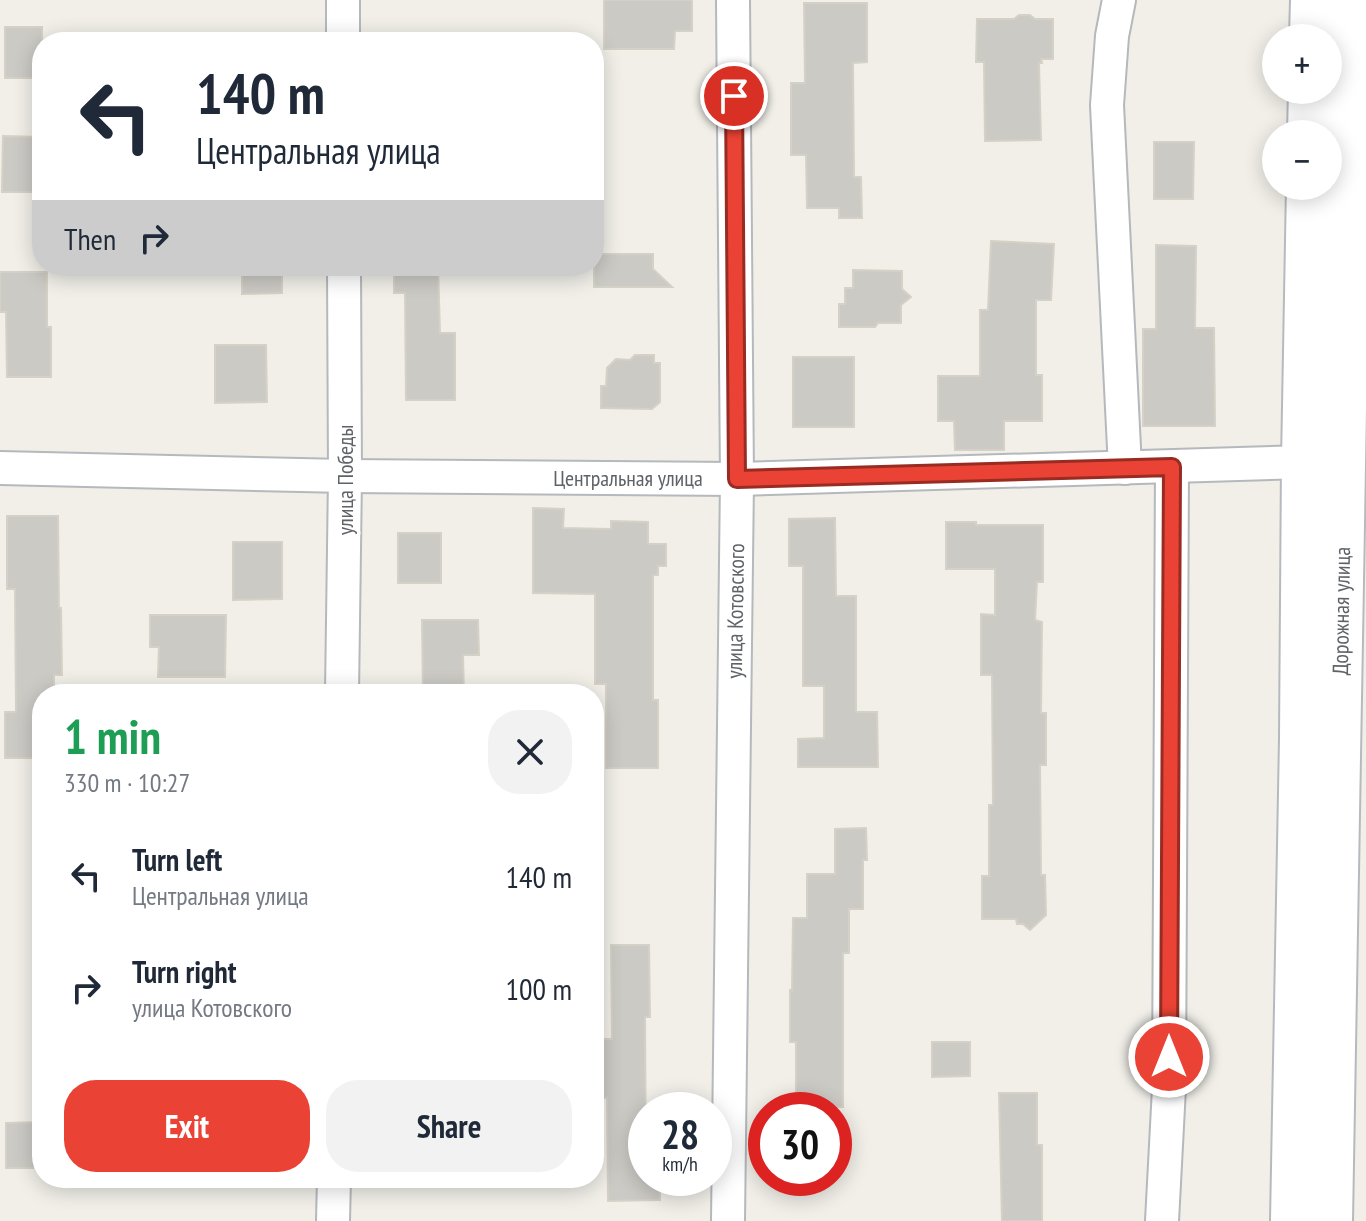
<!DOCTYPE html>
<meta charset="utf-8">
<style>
:root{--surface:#fff;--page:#f2f2f3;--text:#1f2937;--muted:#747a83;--accent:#ea4335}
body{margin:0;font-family:"PT Sans Narrow",sans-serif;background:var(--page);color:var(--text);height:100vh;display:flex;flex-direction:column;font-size:30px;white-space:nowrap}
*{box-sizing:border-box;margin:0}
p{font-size:26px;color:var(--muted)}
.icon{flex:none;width:44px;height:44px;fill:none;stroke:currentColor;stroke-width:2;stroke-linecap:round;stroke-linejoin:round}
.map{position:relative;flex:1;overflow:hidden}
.side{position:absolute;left:32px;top:684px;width:572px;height:504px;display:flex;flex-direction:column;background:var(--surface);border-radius:32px;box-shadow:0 4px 20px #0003}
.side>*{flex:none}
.guide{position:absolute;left:32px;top:32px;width:572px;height:244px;border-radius:32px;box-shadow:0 4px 20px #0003;background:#fff;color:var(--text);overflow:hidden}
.tools{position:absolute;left:1262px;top:24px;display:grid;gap:16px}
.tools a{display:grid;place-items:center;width:80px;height:80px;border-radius:50%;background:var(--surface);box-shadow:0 4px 20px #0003;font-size:40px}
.speed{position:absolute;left:628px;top:1092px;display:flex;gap:16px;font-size:40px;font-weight:700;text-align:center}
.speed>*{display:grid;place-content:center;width:104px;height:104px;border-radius:50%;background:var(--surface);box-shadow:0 4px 20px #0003;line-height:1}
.speed small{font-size:20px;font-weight:400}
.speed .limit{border:12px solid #d22;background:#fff;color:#111}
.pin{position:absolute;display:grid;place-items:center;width:68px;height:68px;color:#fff;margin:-34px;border:4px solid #fff;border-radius:50%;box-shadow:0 2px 8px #0007}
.me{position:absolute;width:88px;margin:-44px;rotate:0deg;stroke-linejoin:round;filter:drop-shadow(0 0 6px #0008)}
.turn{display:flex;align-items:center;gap:28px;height:168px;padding:0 32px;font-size:36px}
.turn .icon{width:104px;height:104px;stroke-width:2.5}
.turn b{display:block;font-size:56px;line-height:68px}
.then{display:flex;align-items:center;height:76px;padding:0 32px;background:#0003;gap:16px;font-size:30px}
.round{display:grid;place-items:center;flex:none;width:84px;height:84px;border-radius:32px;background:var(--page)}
.headline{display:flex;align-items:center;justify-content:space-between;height:136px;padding:0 32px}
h1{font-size:48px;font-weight:800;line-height:60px;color:#1e9e55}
.action{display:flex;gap:16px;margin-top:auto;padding:16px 32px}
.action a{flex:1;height:92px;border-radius:32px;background:var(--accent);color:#fff;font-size:32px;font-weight:800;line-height:92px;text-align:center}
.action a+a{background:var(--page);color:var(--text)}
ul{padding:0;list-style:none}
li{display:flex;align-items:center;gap:24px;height:112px;padding:0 32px}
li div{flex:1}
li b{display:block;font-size:30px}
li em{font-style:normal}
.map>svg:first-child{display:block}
</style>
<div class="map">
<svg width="1366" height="1221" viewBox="0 0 1366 1221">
<rect width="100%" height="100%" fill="#f1efe8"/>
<!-- building -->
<g fill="#cccac5" stroke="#d6d1c6" stroke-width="2">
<path d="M 604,0 L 692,0 L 692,31 L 675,31 L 674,49 L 604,49 Z"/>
<path d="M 804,3 L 867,3 L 867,62 L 853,63 L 854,177 L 861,177 L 862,218 L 839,218 L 839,208 L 807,208 L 806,155 L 791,155 L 791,83 L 805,83 Z"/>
<path d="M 1019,15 L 1030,15 L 1035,19 L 1053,19 L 1053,59 L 1041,59 L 1042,63 L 1039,63 L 1041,140 L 985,141 L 984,62 L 976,62 L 977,19 L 1014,19 Z"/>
<rect x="5" y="27" width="37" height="51"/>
<path d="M 3,136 L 42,137 L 42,192 L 2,192 Z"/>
<path d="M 1154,142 L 1194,142 L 1193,199 L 1154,199 Z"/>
<path d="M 991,241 L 1054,244 L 1051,300 L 1036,300 L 1036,375 L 1042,375 L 1042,421 L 1004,421 L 1004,450 L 955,450 L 954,421 L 938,421 L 938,376 L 980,376 L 980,310 L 988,310 Z"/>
<path d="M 1156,245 L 1196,246 L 1195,328 L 1214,328 L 1215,426 L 1143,426 L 1143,329 L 1156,329 Z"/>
<path d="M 594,254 L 653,254 L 653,269 L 672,287 L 594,287 Z"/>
<path d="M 242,266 L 282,266 L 282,293 L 242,294 Z"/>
<path d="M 394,266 L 438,266 L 440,333 L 455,333 L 455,400 L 406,400 L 405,293 L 394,293 Z"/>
<path d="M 853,270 L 902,271 L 902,289 L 911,297 L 901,305 L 901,323 L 878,323 L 875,327 L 839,327 L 839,304 L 845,304 L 845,288 L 853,288 Z"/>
<path d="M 0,272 L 47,272 L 47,327 L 51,327 L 51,377 L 7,377 L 6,312 L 0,312 Z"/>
<path d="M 215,345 L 266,345 L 267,402 L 215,403 Z"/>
<path d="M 635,355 L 654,355 L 654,363 L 660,363 L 660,402 L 652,409 L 601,408 L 601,386 L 606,386 L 607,368 L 616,359 L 630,360 Z"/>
<rect x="793" y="357" width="61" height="70"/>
<path d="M 533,508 L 564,509 L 563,528 L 611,529 L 611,521 L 648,522 L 648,544 L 666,544 L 666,566 L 658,566 L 658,575 L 653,575 L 653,700 L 658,700 L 658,768 L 606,768 L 606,684 L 595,684 L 595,594 L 533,593 Z"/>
<path d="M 7,516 L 58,516 L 59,608 L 61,608 L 62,675 L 54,675 L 54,694 L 42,694 L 42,758 L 5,758 L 5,712 L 16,712 L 15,589 L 7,589 Z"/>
<path d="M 835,518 L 836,596 L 856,596 L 856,712 L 877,712 L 878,767 L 798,767 L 798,739 L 824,738 L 824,686 L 803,686 L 803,566 L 789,566 L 789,519 Z"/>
<path d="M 946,522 L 976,522 L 976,525 L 1043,525 L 1043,582 L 1037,582 L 1035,620 L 1042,622 L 1041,713 L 1046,713 L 1046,765 L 1040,765 L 1041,875 L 1045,875 L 1046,915 L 1030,930 L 1023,924 L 1017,924 L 1016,919 L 982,919 L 982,876 L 989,876 L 989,805 L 993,805 L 992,675 L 981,675 L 981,614 L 995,615 L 995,569 L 946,569 Z"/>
<rect x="398" y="533" width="43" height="50"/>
<path d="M 233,542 L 282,542 L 282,599 L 233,600 Z"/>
<path d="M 150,615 L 226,615 L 225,677 L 158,677 L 159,647 L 150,647 Z"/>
<path d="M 422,620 L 478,620 L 479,655 L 463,655 L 464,694 L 423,694 Z"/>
<path d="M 866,828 L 867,860 L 863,860 L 863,909 L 849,909 L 849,953 L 843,953 L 843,1107 L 796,1107 L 796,1042 L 790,1042 L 790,990 L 792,990 L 793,918 L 807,918 L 807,874 L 835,874 L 835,829 Z"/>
<path d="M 611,945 L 649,945 L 650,1017 L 645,1017 L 646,1178 L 660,1178 L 660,1200 L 608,1201 L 607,1098 L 598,1098 L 598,1039 L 612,1039 Z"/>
<path d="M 932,1042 L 970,1042 L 970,1076 L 932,1077 Z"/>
<path d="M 999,1093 L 1037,1093 L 1037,1145 L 1042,1145 L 1042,1221 L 1002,1221 Z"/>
<path d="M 42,1122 L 42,1168 L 6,1168 L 6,1123 Z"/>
</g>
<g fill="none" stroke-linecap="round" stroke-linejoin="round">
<defs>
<g id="street">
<path d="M 343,0 L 343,42"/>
<path d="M 1119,0 L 1112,36 L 1107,105 L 1125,468"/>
<path d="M 0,468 L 345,476 L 737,479 L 1304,462"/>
<path d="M 342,694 L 345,476 L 344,266"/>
<path d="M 333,1221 L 334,1178"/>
<path d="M 728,1221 L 737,479 L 733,0"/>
<path d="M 1162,1221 L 1169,1088 L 1172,467"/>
</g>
<g id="secondary">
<path d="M 1312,38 L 1313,0"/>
<path d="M 1310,134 L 1311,90"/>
<path d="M 1293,1221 L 1302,739 L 1304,462 L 1309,186"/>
<path d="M 1330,1221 L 1351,0"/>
</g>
</defs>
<!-- street casing -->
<use href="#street" stroke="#b5b8bc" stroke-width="36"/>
<!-- secondary casing -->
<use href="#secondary" stroke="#b6babf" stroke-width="48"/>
<!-- street -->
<use href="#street" stroke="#fff" stroke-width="32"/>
<!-- secondary -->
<use href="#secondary" stroke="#fff" stroke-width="44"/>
</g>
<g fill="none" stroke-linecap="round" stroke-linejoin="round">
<defs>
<path id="route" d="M 734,96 L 737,479 L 1172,467 L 1169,1057"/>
</defs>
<!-- route casing -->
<use href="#route" stroke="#982c22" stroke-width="20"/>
<!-- route -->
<use href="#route" stroke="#ea4335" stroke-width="14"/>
</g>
<g text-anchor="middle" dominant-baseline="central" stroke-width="7" stroke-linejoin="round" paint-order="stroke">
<!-- street labels -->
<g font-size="22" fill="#5f6368" stroke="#fff">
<text x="628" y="478">Центральная улица</text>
<text transform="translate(345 480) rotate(-90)">улица Победы</text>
<text transform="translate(735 611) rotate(-89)">улица Котовского</text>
<text transform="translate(1341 611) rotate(-89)">Дорожная улица</text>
</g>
</g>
</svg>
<div class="tools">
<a>+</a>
<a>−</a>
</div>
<div class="speed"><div>28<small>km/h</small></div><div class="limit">30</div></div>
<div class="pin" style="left:734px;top:96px;background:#d93025"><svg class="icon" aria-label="arrive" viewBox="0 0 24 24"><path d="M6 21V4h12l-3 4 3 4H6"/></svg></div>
<svg class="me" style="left:1169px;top:1057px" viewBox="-20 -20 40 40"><circle r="17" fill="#ea4335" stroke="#fff" stroke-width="3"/><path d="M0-11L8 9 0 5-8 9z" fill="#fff"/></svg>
<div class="guide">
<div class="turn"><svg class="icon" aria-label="left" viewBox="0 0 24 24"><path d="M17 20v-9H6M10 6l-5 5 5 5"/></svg><div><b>140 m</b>Центральная улица</div></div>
<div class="then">Then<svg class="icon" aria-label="right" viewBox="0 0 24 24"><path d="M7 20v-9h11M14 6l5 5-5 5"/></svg></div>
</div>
<section class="side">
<div class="headline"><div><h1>1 min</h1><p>330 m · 10:27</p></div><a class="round"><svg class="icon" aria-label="close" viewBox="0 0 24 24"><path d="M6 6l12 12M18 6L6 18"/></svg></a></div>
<ul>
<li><svg class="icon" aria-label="left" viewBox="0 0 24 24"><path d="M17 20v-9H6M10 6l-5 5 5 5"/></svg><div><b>Turn left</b><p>Центральная улица</p></div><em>140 m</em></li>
<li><svg class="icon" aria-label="right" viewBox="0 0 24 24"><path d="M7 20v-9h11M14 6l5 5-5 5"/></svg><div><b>Turn right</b><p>улица Котовского</p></div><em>100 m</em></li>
</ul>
<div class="action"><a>Exit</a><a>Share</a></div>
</section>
</div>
